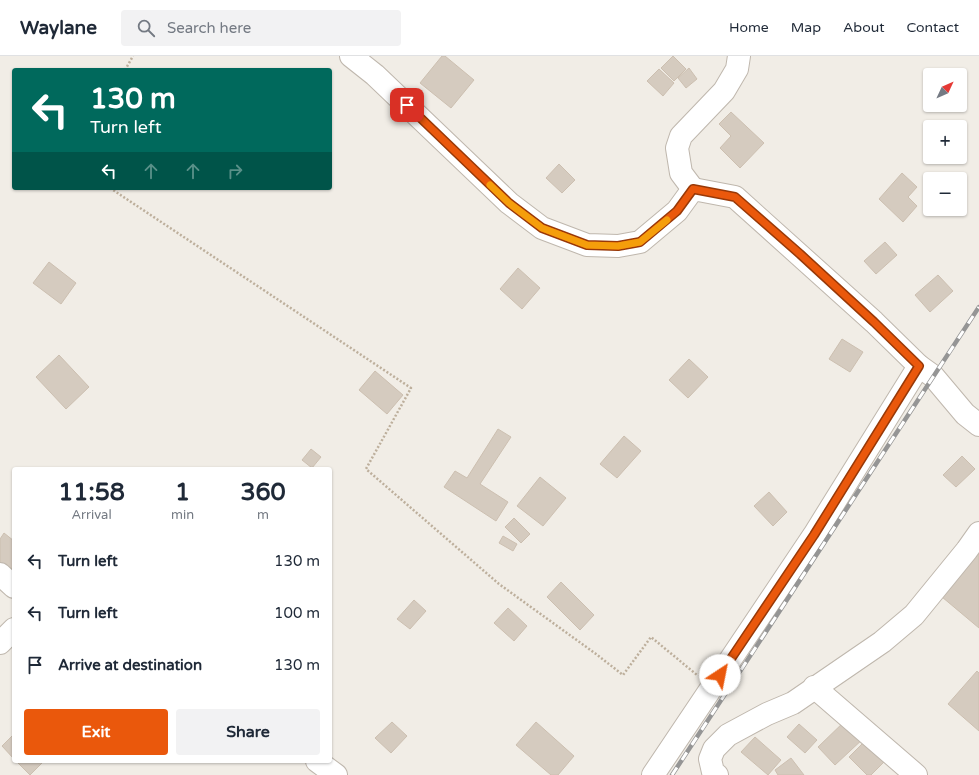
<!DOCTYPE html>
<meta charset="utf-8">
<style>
:root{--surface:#fff;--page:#f2f2f3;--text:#1f2937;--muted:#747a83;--line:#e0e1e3;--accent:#ea580c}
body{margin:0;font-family:"Varela Round",sans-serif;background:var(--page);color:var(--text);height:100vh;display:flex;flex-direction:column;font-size:15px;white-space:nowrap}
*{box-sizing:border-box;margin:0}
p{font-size:13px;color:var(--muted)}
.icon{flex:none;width:22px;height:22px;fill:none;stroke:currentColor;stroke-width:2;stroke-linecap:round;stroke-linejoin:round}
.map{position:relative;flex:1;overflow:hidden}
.drawer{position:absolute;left:12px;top:411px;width:320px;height:296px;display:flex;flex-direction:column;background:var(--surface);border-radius:4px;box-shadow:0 1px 3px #0004}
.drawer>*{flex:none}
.hud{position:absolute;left:12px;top:12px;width:320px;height:122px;border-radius:4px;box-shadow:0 1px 3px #0004;background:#00695c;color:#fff;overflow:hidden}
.needle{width:26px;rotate:46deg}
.controls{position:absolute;left:923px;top:12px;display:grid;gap:8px}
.controls a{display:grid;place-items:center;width:44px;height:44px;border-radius:4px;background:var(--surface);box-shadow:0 1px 3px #0004;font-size:20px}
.pin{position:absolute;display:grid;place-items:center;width:34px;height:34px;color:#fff;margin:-17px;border-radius:8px;box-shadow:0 2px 6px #0006}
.me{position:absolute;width:44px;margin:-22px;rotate:34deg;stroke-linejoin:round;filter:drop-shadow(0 0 3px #0008)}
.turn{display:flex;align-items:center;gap:14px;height:84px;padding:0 12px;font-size:18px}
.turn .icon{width:52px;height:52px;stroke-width:2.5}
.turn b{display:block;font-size:28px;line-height:34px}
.lanes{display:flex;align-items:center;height:38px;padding:0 12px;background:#0003;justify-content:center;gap:20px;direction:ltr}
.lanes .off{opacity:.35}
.eta{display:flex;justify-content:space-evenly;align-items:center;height:68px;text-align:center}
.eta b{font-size:24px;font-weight:700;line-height:28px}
.button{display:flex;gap:8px;margin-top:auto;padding:8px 12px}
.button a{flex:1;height:46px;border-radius:4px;background:var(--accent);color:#fff;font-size:16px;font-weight:700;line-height:46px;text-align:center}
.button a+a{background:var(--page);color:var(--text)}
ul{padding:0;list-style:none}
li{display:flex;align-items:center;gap:12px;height:52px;padding:0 12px}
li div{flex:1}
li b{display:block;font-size:15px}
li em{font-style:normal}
header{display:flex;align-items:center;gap:24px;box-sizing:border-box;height:56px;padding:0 20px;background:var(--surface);border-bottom:1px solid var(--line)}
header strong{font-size:19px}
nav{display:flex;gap:22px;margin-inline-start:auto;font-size:14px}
.search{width:280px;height:36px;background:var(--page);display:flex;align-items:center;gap:10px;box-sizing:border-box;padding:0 14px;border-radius:4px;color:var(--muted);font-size:15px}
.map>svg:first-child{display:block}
</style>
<header>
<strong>Waylane</strong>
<div class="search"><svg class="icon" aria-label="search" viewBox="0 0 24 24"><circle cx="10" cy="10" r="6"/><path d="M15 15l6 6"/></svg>Search here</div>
<nav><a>Home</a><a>Map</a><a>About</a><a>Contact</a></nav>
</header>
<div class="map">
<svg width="979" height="719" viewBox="0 0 979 719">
<rect width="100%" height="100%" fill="#f1ede6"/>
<!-- building -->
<g fill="#d5cbbf" stroke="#ccbfb0">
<path d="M 442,0 L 445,0 L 474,24 L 451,52 L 420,27 Z"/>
<path d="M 673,0 L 686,13 L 674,25 L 661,12 Z"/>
<path d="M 689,12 L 697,23 L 686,32 L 678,22 Z"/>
<path d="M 659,13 L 674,27 L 663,40 L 647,25 Z"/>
<path d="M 731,56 L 764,87 L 740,112 L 720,92 L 731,80 L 719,68 Z"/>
<path d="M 559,108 L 575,124 L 562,137 L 546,122 Z"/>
<path d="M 902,117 L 917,131 L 908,141 L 917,150 L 903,166 L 879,143 Z"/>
<path d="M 885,186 L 897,199 L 876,218 L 864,205 Z"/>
<path d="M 49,206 L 76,227 L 61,248 L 33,227 Z"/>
<path d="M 518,212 L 540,232 L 522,253 L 500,233 Z"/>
<path d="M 938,219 L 953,235 L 930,256 L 915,239 Z"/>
<path d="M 842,283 L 863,296 L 850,316 L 829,303 Z"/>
<path d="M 59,299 L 89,331 L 66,353 L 36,321 Z"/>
<path d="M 689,303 L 708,321 L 688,342 L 669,324 Z"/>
<path d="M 375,315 L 403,339 L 387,358 L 359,334 Z"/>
<path d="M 498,373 L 511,381 L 480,428 L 508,446 L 496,465 L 444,431 L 455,415 L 467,422 Z"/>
<path d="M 624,380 L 641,395 L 617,422 L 600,408 Z"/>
<path d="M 311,393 L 321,401 L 312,412 L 302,404 Z"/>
<path d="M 962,400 L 975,413 L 956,431 L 943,419 Z"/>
<path d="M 540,421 L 566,442 L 543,470 L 517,450 Z"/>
<path d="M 769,436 L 787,456 L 773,470 L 754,450 Z"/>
<path d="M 514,462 L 530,478 L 521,487 L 505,471 Z"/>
<path d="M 4,477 L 14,485 L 14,509 L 10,515 L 0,508 L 0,483 Z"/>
<path d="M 503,480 L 517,488 L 513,495 L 499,487 Z"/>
<path d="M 978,498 L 979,499 L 979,572 L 942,541 Z"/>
<path d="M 561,526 L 594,559 L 580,574 L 547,541 Z"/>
<path d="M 414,544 L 426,555 L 410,573 L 397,563 Z"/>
<path d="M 508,552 L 527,570 L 514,585 L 494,567 Z"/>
<path d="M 977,615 L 979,617 L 979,675 L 948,648 Z"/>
<path d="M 847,663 L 865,681 L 835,709 L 818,691 Z"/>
<path d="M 392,666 L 407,680 L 391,697 L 375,682 Z"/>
<path d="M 536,666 L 574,700 L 558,719 L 551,719 L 516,689 Z"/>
<path d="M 799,668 L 817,684 L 805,697 L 787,681 Z"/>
<path d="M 14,678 L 14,703 L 2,690 Z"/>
<path d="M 755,681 L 781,704 L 768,719 L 741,696 Z"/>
<path d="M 869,681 L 889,701 L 871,719 L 867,719 L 849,701 Z"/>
<path d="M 791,702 L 804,719 L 778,719 L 775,714 Z"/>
<path d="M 16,705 L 44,705 L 30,719 Z"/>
</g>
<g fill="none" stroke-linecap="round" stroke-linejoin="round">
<defs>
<g id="minor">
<path d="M 351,0 L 375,19 L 509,147 L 542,172 L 587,189 L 618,190 L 640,186 L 677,155 L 693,133 L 735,141 L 874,266 L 919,310 L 933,320 L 965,358 L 979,369"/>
<path d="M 693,133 L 681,117 L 677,92 L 681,80 L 724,35 L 737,13 L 739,0"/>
<path d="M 0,518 L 14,531"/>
<path d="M 0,587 L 14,573"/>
<path d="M 814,631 L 916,719"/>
<path d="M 317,705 L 336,719"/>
<path d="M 653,719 L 814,479 L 919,310"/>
<path d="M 717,719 L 713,716 L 710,703 L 714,693 L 728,679 L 767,658 L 793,647 L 882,586 L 914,559 L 967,494 L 979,477"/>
</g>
</defs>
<!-- minor casing -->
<use href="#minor" stroke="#bfb7ad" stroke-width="24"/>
<!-- path -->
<g stroke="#bdaf9c" stroke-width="2.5" stroke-dasharray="2 2" stroke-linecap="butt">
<path d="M 125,14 L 133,0"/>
<path d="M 110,132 L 411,332 L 366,413 L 499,528 L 596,598 L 623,619 L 651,581 L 697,619"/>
</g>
<!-- minor -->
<use href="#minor" stroke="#fff" stroke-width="22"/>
<defs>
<path id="rail" d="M 672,719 L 979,251"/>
</defs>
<!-- rail casing -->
<use href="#rail" stroke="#959595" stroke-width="4.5"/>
<!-- rail -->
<use href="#rail" stroke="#fff" stroke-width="3" stroke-dasharray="9" stroke-linecap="butt"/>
</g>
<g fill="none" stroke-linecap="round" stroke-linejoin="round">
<defs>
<path id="route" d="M 407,49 L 509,147 L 542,172 L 587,189 L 618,190 L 640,186 L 677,155 L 693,133 L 735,141 L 800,198 L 874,266 L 919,310 L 814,479 L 720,619"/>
</defs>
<!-- route casing -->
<use href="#route" stroke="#983908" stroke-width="10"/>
<!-- route -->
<use href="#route" stroke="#ea580c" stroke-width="7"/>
<!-- slow -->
<path stroke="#f59e0b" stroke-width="7" d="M 490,129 L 509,147 L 542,172 L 587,189 L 618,190 L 640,186 L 667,164"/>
</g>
</svg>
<div class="controls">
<a><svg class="needle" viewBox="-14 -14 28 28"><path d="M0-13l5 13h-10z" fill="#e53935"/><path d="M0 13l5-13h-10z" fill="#747a83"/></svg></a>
<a>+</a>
<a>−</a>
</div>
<div class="pin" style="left:407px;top:49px;background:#d93025"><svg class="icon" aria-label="arrive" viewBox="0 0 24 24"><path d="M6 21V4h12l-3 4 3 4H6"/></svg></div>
<svg class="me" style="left:720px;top:619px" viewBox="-20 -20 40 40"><circle r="19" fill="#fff"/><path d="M0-13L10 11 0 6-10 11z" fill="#ea580c"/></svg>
<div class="hud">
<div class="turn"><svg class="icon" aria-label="left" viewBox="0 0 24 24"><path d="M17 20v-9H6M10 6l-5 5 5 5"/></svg><div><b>130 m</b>Turn left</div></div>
<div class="lanes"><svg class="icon" aria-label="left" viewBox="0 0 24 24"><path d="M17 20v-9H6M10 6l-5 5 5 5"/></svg><svg class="icon off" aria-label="ahead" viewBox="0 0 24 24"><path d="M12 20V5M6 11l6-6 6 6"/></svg><svg class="icon off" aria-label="ahead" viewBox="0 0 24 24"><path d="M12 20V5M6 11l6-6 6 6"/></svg><svg class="icon off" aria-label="right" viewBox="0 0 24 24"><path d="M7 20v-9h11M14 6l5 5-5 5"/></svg></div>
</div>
<section class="drawer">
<div class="eta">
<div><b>11:58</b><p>Arrival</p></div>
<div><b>1</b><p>min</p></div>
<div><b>360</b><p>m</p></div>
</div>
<ul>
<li><svg class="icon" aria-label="left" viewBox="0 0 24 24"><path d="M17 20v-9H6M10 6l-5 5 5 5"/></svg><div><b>Turn left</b></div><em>130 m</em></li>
<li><svg class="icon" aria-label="left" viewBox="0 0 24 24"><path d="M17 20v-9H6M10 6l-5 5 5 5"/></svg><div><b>Turn left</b></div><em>100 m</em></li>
<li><svg class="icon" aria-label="arrive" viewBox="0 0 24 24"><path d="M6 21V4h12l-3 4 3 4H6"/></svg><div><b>Arrive at destination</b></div><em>130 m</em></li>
</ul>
<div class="button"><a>Exit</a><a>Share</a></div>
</section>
</div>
